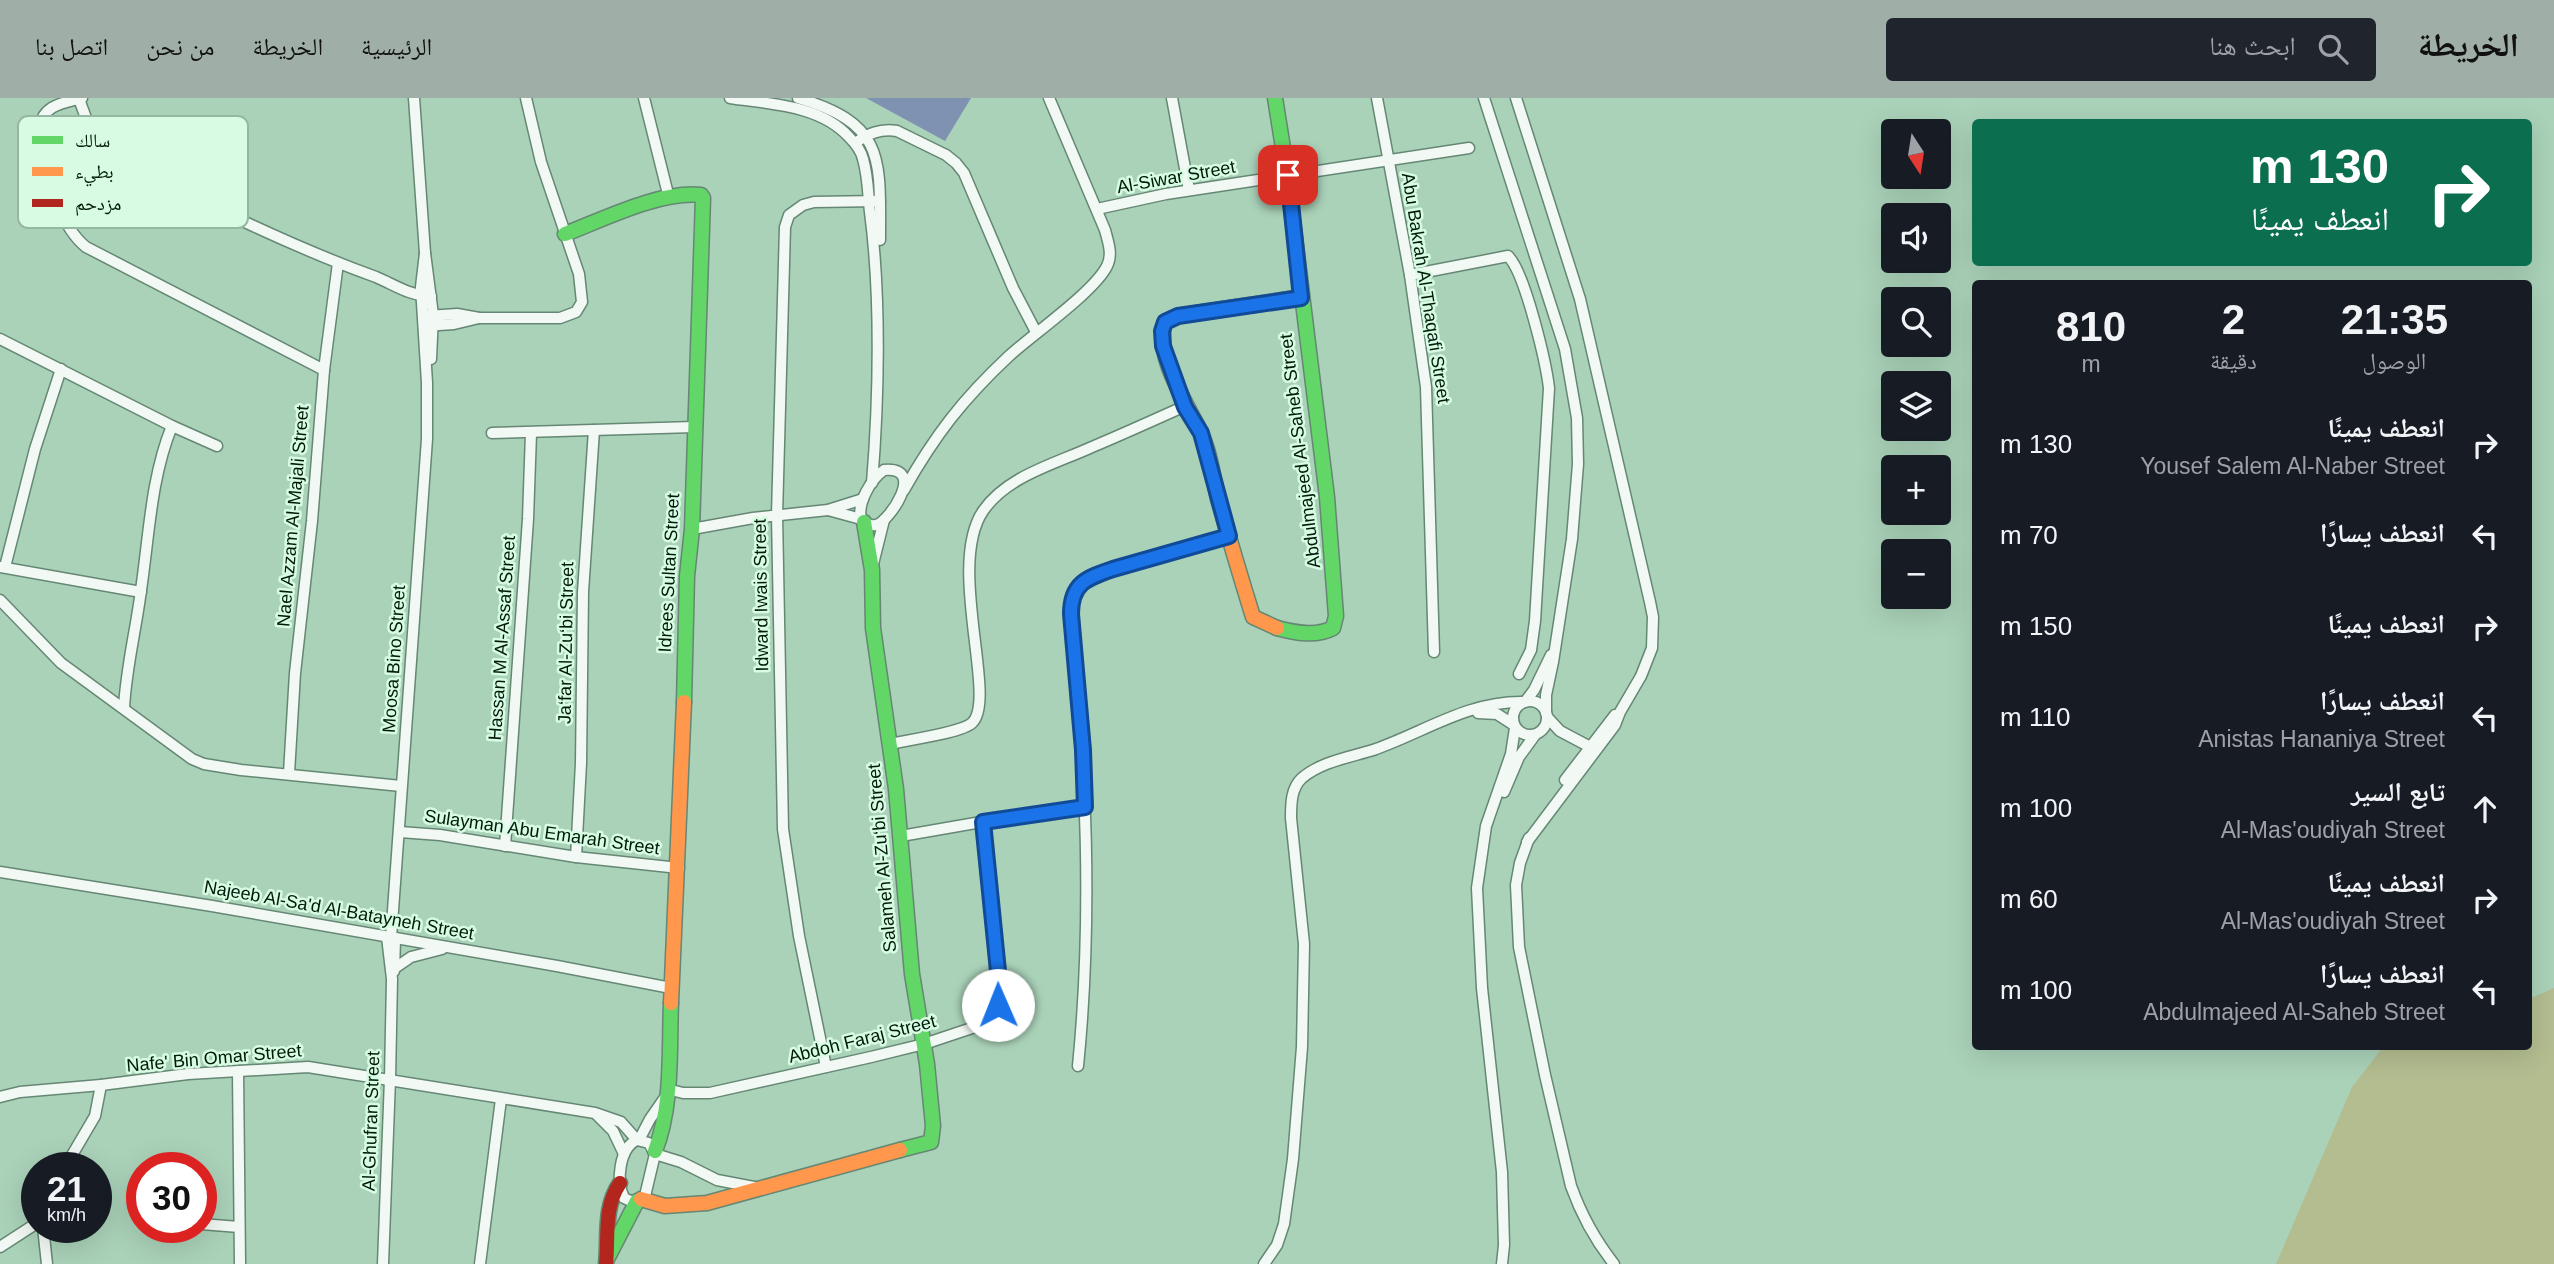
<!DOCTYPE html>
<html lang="ar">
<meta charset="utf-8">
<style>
:root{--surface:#171b24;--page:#20242c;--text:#f1f3f6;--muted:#9ea1a6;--accent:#9faea7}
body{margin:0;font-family:Arial,"Noto Naskh Arabic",sans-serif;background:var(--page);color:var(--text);direction:rtl;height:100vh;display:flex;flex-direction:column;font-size:26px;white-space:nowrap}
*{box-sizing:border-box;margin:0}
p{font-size:23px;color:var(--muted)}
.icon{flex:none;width:38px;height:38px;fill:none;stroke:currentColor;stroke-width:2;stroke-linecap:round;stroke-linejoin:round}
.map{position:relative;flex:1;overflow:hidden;direction:ltr}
.drawer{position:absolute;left:1972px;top:182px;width:560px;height:770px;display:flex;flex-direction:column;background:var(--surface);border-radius:7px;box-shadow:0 7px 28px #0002;direction:rtl}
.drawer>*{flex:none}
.hud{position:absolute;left:1972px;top:21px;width:560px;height:147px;border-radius:7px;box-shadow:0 7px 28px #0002;direction:rtl;background:#0b6e4f;color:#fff;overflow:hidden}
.needle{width:46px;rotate:168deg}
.tools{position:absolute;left:1881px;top:21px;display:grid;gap:14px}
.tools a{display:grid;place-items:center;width:70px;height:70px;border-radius:7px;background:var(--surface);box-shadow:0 7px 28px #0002;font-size:35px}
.speed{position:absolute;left:21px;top:1054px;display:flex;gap:14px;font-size:35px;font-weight:700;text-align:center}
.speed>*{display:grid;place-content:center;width:91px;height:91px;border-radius:50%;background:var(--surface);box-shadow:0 7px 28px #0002;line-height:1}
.speed small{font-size:18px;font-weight:400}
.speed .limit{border:10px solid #d22;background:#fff;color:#111}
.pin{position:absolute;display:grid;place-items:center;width:60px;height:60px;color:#fff;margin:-30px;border-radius:14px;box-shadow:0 4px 10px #0006}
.me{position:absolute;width:77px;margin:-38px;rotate:359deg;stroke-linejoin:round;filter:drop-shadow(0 0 5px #0008)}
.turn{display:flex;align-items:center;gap:24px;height:147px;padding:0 28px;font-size:32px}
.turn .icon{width:91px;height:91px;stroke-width:2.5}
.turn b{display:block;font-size:49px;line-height:60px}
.eta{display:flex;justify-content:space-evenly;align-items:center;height:119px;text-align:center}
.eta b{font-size:42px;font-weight:700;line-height:49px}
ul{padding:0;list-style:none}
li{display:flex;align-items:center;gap:21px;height:91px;padding:0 28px}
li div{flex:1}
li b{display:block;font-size:26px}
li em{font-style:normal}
header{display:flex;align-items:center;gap:42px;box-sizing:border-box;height:98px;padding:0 35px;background:var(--accent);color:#111}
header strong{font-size:33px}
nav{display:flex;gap:38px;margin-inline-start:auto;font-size:24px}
.search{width:490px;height:63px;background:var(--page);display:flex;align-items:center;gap:18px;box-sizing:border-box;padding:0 24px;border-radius:7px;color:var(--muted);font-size:26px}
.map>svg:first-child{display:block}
</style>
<header>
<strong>الخريطة</strong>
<div class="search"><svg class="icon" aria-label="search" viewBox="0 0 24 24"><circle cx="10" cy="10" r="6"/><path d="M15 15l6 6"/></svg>ابحث هنا</div>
<nav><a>الرئيسية</a><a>الخريطة</a><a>من نحن</a><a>اتصل بنا</a></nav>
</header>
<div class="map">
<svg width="2554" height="1166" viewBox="0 0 2554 1166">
<rect width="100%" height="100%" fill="#aad2b9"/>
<!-- green -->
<path fill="#b3bd90" d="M 2554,890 L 2554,1166 L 2276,1166 L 2352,989 L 2383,949 L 2529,948 L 2529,901 Z"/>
<!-- water -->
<path fill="#7f92b1" d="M 866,0 L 971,0 L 945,43 Z"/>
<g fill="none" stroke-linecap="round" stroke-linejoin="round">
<defs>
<g id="street">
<path d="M 82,0 C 63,5 42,7 40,30 C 45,68 56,125 86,149 L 324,272"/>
<path d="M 414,0 L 425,155 L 433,217 L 431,261"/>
<path d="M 644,0 L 669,100"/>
<path d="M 730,0 C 770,6 820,7 849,39 C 855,45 861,52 863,61 C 868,78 868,96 870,114 C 881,198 879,300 872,385"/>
<path d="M 798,0 C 886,26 880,61 880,142"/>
<path d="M 1172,0 L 1189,92"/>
<path d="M 1377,0 L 1410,177 L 1426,289 L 1434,554"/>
<path d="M 1484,0 L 1565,251 L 1577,320 L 1578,366 L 1572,441 L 1553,564 L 1546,597 L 1546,615"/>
<path d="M 1516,0 L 1580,201 L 1650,504 L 1653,519 L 1652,550 L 1641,578 L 1620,614 L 1615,627 L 1527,744"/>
<path d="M 79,1 L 93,39 L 111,57 C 195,101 287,147 376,179 C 395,187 410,198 431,198"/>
<path d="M 855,45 C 868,36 880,30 897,33 L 946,57 L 956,65 L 964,75 L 1013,190 L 1036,234"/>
<path d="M 1097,111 L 1166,96 L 1469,50"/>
<path d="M 1410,177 L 1508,158 C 1525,174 1546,265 1549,290 L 1535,523 L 1531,552 L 1519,576"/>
<path d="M 427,218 L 457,216 L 479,220"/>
<path d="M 424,228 L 454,226 L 479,220 L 560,220 L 576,214 L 582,204 L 579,176 L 541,64 L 526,0"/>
<path d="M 0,241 L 172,328 L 217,348"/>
<path d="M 492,335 L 694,329"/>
<path d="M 884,372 C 928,368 888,425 876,427 C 870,428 865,425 861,421 C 857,405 871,381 884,372 Z"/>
<path d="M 904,392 C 935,337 963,301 1009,258 C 1033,236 1094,194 1107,168 C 1113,156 1108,144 1105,132 L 1049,0"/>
<path d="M 828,412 L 861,421"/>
<path d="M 692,431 L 753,420 L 828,412 L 863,401"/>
<path d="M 873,466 L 884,422"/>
<path d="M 0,469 L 141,494"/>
<path d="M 5,469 L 35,351 L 61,271"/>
<path d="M 0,502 L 61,565 L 192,661 L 204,666 L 241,672 L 401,688"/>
<circle cx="1530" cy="620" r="17"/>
<path d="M 1525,604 L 1534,592 L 1551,557"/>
<path d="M 124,610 C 126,570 136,532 141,492 C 149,438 151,379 172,328"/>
<path d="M 1478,615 L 1497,616 L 1514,627"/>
<path d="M 1547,619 L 1560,633 L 1594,651"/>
<path d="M 890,646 C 907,642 961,635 972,625 C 998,601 946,468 983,413 C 1007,378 1055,366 1092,349 C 1123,336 1154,322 1185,308"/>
<path d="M 289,675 L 295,575 L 312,423 L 324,272 L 338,165"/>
<path d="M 1565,682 L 1615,617"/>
<path d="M 1504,694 L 1519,659 L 1535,637"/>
<path d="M 400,734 L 440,737 L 576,759 L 679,770"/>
<path d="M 901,738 L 1010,719 L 1085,709"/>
<path d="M 1529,740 L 1520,765 L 1516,787 L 1519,849 L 1545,977 L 1571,1088 C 1581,1116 1595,1142 1614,1166"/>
<path d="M 505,748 L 528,421 L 531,335"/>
<path d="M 576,759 L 581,665 L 583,494 L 594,332"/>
<path d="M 0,774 L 212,808 L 557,868 L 671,890"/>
<path d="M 391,840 L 427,341 L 427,285 L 421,189 L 425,155"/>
<path d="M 395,870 L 411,859 L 442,851"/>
<path d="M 394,873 L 395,841"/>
<path d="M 1078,968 C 1093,818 1086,665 1071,515 C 1071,495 1077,487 1095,478 L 1229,438"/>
<path d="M 826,969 L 799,838 L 783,731 L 777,417 L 785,129 L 789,117 L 803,107 L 814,104 L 880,103"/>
<path d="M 238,973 L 240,1166"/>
<path d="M 667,991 L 683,995 L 710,995 L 871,959 L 924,946 L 975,929 L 995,915 L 998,907 L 1000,893 L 983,724"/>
<path d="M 0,999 L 20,994 L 101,987 L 188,976 L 308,969 L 595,1015 L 621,1024 L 637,1042"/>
<path d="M 597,1017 L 613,1033 L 624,1056"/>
<path d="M 637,1042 L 649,1045 L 655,1056 L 645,1098 L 633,1104 L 624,1100 C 616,1084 619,1050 637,1042 Z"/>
<path d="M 639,1042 L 650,1021 L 666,998"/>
<path d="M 655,1056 L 681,1064 L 717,1082 L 759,1090"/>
<path d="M 65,1069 L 95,1018 L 101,987"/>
<path d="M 201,1126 L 239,1129"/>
<path d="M 43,1129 L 47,1166"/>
<path d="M 0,1149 L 37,1125"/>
<path d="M 383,1166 L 390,981 L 392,881 L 387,839"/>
<path d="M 480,1166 L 501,1001"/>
<path d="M 1264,1166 L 1277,1147 L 1284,1126 L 1293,1061 L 1302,949 L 1304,846 L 1291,720 C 1291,706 1291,690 1302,680 C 1322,663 1352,659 1376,651 C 1426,633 1469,603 1523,604"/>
<path d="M 1502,1166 L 1504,1147 L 1502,1074 L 1482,890 L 1477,790 L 1486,728 L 1511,656 L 1515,630"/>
</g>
<g id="fast">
<path d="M 1275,0 L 1287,75 L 1327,399 L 1336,518 L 1333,530 C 1316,539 1295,535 1277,530"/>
<path d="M 565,136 C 604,121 659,93 701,97 L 703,100 L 692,431 L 687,478 L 684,604"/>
<path d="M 864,424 L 872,472 L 873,530 L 896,691 L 912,876 L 927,966 L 933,1028 L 931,1044 L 900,1052"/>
<path d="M 655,1053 C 673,1007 669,953 671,905"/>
<path d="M 608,1159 L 637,1103"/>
</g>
<g id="slow">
<path d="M 1277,530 L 1253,519 C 1241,480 1229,440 1218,401 C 1213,379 1210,353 1200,333 C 1186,304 1154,257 1165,224 L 1178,218 L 1301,199"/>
<path d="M 671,905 L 684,604"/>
<path d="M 641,1101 L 665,1108 L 707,1105 L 900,1052"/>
</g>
<path id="jam" d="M 606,1166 C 609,1138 603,1110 620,1085"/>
</defs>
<!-- street casing -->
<use href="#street" stroke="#658774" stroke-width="13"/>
<!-- fast casing -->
<use href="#fast" stroke="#658774" stroke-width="17"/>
<!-- slow casing -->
<use href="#slow" stroke="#658774" stroke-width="17"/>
<!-- jam casing -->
<use href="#jam" stroke="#658774" stroke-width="17"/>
<!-- street -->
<use href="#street" stroke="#f2f8f4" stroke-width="10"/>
<!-- fast -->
<use href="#fast" stroke="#63d668" stroke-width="14"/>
<!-- slow -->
<use href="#slow" stroke="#ff974d" stroke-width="14"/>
<!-- jam -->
<use href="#jam" stroke="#b3261e" stroke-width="14"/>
</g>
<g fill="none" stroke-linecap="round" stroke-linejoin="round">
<defs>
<path id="route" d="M 998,907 L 1000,893 L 983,724 L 1085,709 L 1083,652 L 1071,516 C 1071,485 1087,480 1113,471 L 1229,438 L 1201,335 L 1185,309 L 1163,248 L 1162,233 L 1165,224 L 1178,218 L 1301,200 L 1288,77"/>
</defs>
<!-- route casing -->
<use href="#route" stroke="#114b97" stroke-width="18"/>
<!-- route -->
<use href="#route" stroke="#1a73e8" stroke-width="12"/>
</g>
<g text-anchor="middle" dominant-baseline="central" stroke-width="5" stroke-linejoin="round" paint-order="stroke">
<!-- street labels -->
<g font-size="18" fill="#001a0a" stroke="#d7fce3">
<text transform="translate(1176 79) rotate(-10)">Al-Siwar Street</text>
<text transform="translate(1426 190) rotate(81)">Abu Bakrah Al-Thaqafi Street</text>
<text transform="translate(1300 353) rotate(-97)">Abdulmajeed Al-Saheb Street</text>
<text transform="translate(293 418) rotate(-85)">Nael Azzam Al-Majali Street</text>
<text transform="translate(669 475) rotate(-87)">Idrees Sultan Street</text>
<text transform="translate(761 497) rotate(-91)">Idward Iwais Street</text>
<text transform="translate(502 540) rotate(-86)">Hassan M Al-Assaf Street</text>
<text transform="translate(566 545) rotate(-89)">Ja‘far Al-Zu‘bi Street</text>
<text transform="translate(394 561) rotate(-86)">Moosa Bino Street</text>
<text transform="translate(542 734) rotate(8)">Sulayman Abu Emarah Street</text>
<text transform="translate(882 760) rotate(-95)">Salameh Al-Zu‘bi Street</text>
<text transform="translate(339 812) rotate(10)">Najeeb Al-Sa'd Al-Batayneh Street</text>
<text transform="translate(862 941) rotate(-14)">Abdoh Faraj Street</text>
<text transform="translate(214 960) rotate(-5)">Nafe' Bin Omar Street</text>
<text transform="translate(371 1023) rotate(-88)">Al-Ghufran Street</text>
</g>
</g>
<!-- legend -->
<rect x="18" y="18" width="230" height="112" rx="10" fill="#d7fce3" stroke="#96b8a2" stroke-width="2"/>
<rect x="32" y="38" width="31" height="8" fill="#63d668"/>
<rect x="32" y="69" width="31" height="9" fill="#ff974d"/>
<rect x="32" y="101" width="31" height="8" fill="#b3261e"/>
<g font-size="19" fill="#001a0a">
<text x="75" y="49">سالك</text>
<text x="75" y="80">بطيء</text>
<text x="75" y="112">مزدحم</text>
</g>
</svg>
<div class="tools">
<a><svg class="needle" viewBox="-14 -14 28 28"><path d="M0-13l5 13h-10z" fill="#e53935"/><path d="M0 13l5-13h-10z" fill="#9ea1a6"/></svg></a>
<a><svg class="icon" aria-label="sound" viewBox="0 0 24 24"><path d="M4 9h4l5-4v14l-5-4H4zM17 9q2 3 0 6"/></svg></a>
<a><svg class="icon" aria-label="search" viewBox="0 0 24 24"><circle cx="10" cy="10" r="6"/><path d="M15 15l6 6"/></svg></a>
<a><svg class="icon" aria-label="layers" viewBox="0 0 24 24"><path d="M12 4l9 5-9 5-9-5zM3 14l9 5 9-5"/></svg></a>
<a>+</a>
<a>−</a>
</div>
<div class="speed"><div>21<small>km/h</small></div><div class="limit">30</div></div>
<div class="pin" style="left:1288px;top:77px;background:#d93025"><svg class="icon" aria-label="arrive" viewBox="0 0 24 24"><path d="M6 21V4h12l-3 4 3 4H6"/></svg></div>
<svg class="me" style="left:998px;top:907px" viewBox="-20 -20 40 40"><circle r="19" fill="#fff"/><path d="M0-13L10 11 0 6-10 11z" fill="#1a73e8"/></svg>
<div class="hud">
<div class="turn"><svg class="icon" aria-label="right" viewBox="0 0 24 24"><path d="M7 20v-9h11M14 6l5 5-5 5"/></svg><div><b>130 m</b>انعطف يمينًا</div></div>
</div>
<section class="drawer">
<div class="eta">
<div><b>21:35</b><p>الوصول</p></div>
<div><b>2</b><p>دقيقة</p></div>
<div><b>810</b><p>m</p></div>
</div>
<ul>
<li><svg class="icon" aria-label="right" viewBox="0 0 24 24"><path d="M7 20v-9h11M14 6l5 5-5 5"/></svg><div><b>انعطف يمينًا</b><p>Yousef Salem Al-Naber Street</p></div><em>130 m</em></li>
<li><svg class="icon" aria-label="left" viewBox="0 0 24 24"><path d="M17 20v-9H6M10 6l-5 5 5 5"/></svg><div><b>انعطف يسارًا</b></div><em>70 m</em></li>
<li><svg class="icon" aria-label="right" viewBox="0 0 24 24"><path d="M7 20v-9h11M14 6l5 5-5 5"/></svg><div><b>انعطف يمينًا</b></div><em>150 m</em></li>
<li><svg class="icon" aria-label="left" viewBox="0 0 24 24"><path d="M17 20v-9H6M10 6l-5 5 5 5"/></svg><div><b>انعطف يسارًا</b><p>Anistas Hananiya Street</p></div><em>110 m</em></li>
<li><svg class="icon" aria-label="ahead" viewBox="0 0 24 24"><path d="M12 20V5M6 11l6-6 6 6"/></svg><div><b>تابع السير</b><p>Al-Mas'oudiyah Street</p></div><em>100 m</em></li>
<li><svg class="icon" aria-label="right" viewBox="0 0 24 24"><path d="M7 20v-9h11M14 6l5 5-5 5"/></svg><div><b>انعطف يمينًا</b><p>Al-Mas'oudiyah Street</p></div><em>60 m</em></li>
<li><svg class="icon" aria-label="left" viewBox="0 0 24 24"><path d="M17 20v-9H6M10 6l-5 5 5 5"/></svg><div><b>انعطف يسارًا</b><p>Abdulmajeed Al-Saheb Street</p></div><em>100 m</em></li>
</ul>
</section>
</div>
